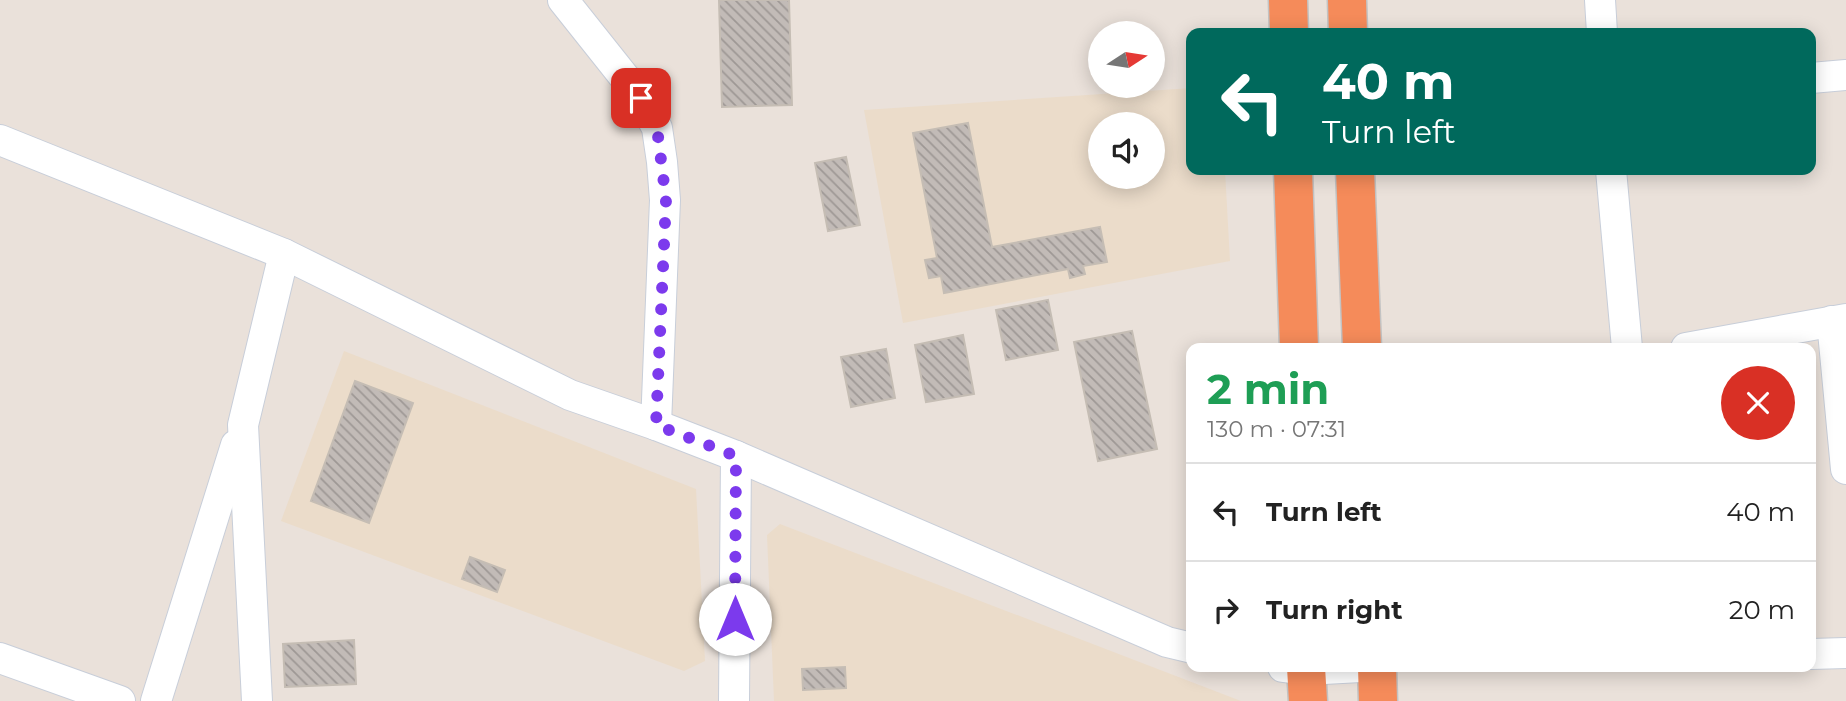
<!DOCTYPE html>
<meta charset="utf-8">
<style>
:root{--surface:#fff;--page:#f2f2f2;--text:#222;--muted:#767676;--line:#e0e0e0}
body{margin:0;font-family:Montserrat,sans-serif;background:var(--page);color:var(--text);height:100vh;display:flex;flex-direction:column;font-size:26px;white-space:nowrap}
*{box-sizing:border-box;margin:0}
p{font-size:23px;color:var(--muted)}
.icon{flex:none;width:38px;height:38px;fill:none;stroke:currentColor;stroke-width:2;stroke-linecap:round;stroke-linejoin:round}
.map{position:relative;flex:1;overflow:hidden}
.side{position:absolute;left:1186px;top:343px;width:630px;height:329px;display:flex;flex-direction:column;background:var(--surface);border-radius:14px;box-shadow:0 4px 18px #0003}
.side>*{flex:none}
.guide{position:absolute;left:1186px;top:28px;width:630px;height:147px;border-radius:14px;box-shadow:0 4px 18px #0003;background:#00695c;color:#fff;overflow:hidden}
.needle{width:46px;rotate:78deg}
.buttons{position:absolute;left:1088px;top:21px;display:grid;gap:14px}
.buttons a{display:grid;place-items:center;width:77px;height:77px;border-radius:50%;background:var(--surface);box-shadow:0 4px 18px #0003;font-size:35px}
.pin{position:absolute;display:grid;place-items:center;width:60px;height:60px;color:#fff;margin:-30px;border-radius:14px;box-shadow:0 4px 10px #0006}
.me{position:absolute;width:77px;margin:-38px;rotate:0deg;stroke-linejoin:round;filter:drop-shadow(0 0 5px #0008)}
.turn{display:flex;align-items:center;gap:24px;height:147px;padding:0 21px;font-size:32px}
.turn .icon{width:91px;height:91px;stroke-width:2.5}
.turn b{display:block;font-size:49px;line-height:60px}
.round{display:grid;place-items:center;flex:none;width:74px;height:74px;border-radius:37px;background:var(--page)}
.head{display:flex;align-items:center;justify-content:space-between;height:119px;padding:0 21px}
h1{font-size:42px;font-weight:700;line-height:52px;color:#1e9e55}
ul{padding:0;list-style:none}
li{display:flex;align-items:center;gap:21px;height:98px;padding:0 21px;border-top:2px solid var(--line)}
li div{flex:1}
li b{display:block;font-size:26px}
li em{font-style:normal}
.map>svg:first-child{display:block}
</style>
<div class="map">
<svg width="1846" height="701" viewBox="0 0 1846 701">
<defs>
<pattern id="building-back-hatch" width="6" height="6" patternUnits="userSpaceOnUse" patternTransform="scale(1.75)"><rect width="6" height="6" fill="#c2bbb7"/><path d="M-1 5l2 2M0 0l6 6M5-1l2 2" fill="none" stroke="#9e9895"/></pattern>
</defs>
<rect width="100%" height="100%" fill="#eae1da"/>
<!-- education -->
<g fill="#ebdcca" fill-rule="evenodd">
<path d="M 1192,88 L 1192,170 L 1225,170 L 1230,261 L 903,323 L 864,110 ZM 1101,124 L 1153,124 L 1153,177 L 1101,177 Z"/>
<path d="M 344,351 L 696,489 L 705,661 L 684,671 L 281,521 Z"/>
<path d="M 780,524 L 1241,701 L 774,701 L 767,535 Z"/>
</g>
<!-- building -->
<g fill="url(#building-back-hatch)" stroke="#c5bdb4" stroke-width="2">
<path d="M 719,0 L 789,0 L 792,105 L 722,107 Z"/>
<path d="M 968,123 L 992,247 L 1100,227 L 1107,262 L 1083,266 L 1085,274 L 1070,278 L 1068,269 L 944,293 L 941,276 L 929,278 L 925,260 L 937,258 L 913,133 Z"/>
<path d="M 846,157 L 860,225 L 828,231 L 815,163 Z"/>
<path d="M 1048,300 L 1058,350 L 1006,360 L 996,310 Z"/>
<path d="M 1132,331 L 1157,449 L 1098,461 L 1074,342 Z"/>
<path d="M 963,335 L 974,394 L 926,402 L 915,345 Z"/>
<path d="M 886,349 L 895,398 L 851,407 L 841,357 Z"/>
<path d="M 355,381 L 413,403 L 369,523 L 311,501 Z"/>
<path d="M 470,557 L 505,570 L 497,592 L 462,579 Z"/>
<path d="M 354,640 L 356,684 L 285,687 L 283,644 Z"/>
<path d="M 845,667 L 846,688 L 803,690 L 802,669 Z"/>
</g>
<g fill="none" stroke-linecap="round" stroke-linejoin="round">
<defs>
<g id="minor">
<path d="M 563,0 L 641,98 L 657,128 L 662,162 L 665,200 L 656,425"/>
<path d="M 1600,0 L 1602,33"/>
<path d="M 1811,78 L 1846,75"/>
<path d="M 0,140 L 284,254 L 570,395 L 656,425 L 736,456 L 1167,642 L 1192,648"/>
<path d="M 1611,170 L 1627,348"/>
<path d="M 1832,321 L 1846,469"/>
<path d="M 1686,348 L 1846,319"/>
<path d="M 1811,654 L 1846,653"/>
<path d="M 0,658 L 120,701"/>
<path d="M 1283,667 L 1306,670 L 1360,667"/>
<path d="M 156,701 L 236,445"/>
<path d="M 257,701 L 243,425 L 284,254"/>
<path d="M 734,701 L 736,456"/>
</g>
<g id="highway">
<path d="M 1288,0 L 1289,33"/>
<path d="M 1347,0 L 1348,33"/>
<path d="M 1293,170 L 1299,348"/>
<path d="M 1355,170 L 1362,348"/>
<path d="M 1306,667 L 1308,701"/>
<path d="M 1377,667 L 1378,701"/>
</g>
</defs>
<!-- minor casing -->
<use href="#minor" stroke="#c8ced9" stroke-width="32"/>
<!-- highway casing -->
<use href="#highway" stroke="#c3c3c3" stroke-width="41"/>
<!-- minor -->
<use href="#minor" stroke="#fff" stroke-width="30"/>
<!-- highway -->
<use href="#highway" stroke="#f58b5a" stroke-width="38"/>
</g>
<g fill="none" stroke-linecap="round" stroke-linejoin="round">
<!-- route -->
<path stroke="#7c3aed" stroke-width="12" stroke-dasharray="0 21.6" d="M 641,98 L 657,128 L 666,200 L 656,425 L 736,456 L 735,619"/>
</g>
</svg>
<div class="buttons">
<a><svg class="needle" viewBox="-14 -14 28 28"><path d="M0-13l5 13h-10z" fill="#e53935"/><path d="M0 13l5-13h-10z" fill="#767676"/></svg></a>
<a><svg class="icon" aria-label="sound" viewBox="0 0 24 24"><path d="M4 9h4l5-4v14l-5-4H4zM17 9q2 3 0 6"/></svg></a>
</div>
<div class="pin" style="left:641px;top:98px;background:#d93025"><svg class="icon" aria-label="arrive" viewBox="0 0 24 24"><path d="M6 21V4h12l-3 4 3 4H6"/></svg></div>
<svg class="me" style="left:735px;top:619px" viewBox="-20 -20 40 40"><circle r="19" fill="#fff"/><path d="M0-13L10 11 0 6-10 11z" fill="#7c3aed"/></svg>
<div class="guide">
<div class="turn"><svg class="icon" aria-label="left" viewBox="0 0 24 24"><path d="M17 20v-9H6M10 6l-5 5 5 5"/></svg><div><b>40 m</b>Turn left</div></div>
</div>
<section class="side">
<div class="head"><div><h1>2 min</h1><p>130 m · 07:31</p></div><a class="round" style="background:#d93025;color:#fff"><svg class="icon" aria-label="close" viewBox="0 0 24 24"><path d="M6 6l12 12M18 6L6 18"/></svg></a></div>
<ul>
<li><svg class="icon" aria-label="left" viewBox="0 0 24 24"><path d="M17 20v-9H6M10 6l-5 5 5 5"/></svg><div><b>Turn left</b></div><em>40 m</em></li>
<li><svg class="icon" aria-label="right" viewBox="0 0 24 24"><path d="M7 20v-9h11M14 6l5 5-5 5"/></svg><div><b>Turn right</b></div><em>20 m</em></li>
</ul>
</section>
</div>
